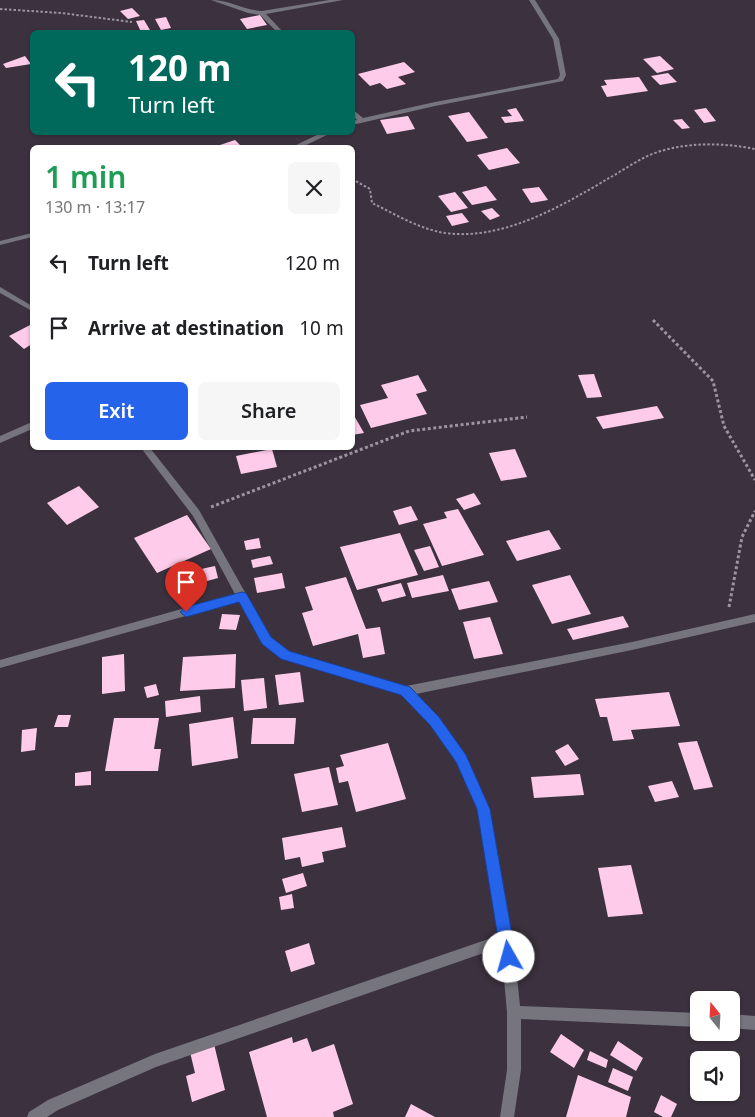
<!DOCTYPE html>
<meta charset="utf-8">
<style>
:root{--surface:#fff;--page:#f6f6f6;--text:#202124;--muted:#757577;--accent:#2563eb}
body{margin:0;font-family:"Noto Sans",sans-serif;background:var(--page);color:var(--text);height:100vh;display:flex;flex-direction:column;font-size:19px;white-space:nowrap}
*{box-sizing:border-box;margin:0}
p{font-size:16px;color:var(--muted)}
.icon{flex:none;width:28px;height:28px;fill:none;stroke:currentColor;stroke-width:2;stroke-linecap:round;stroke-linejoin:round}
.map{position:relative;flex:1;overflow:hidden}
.drawer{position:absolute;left:30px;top:145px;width:325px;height:305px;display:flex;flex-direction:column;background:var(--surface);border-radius:8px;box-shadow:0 1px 4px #0004}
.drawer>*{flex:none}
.hud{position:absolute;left:30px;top:30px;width:325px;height:105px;border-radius:8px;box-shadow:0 1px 4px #0004;background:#00695c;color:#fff;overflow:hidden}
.needle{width:32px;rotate:342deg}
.tools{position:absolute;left:690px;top:991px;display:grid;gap:10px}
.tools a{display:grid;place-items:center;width:50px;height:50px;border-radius:8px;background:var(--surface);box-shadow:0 1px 4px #0004;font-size:25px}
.pin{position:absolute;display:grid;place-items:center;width:42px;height:42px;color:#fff;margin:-51px -21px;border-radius:50% 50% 50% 0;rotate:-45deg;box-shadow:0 0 5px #0007}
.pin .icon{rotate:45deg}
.me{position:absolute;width:55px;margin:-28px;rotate:353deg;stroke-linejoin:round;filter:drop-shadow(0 0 4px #0008)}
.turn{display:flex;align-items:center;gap:18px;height:105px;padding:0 15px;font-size:22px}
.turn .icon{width:65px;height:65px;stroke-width:2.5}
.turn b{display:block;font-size:35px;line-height:42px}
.round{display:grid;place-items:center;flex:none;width:52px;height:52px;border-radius:8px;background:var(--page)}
.summary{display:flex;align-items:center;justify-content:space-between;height:85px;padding:0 15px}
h1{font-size:30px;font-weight:600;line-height:38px;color:#1e9e55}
.primary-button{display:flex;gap:10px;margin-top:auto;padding:10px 15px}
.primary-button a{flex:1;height:58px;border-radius:8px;background:var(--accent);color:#fff;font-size:20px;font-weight:600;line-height:58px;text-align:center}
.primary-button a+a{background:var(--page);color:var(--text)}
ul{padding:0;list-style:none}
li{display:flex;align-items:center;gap:15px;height:65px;padding:0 15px}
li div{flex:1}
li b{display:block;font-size:19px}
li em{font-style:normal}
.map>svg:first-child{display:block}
</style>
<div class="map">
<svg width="755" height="1117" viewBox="0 0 755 1117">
<rect width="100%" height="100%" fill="#3c323f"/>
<!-- building -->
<g fill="#feccea">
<path d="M 132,8 L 140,16 L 128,19 L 120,11 Z"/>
<path d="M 260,15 L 267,25 L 247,29 L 240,19 Z"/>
<path d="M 166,17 L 171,28 L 161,30 L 155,19 Z"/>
<path d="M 144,20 L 150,30 L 141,32 L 136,21 Z"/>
<path d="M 25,56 L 31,64 L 6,68 L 3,64 Z"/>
<path d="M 660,56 L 674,69 L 657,73 L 643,59 Z"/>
<path d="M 404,62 L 415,72 L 398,77 L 406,84 L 387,89 L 380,83 L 370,86 L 358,74 Z"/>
<path d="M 668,73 L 677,82 L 660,85 L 651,76 Z"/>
<path d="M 639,77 L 648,91 L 607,97 L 601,86 L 607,85 L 604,80 Z"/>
<path d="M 516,108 L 524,121 L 505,123 L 501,117 L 512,116 L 507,110 Z"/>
<path d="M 706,108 L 716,121 L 704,123 L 694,110 Z"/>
<path d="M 469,112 L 488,138 L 467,142 L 448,116 Z"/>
<path d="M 408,116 L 415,129 L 387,134 L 380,120 Z"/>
<path d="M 682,119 L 690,128 L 682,129 L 673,120 Z"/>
<path d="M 235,140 L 243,148 L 214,148 L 214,147 Z"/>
<path d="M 507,148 L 520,163 L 489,170 L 477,155 Z"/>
<path d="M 486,186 L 497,200 L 472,205 L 462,192 Z"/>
<path d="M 539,187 L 548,200 L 531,203 L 522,189 Z"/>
<path d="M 455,192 L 468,208 L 451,212 L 438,196 Z"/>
<path d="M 492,208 L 500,216 L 490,220 L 481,211 Z"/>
<path d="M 462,213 L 469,222 L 452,226 L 446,216 Z"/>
<path d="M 32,324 L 32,344 L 24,349 L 9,336 Z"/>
<path d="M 594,374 L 602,397 L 587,398 L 578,375 Z"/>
<path d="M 418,375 L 427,391 L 416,394 L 427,414 L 371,428 L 360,405 L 388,398 L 381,385 Z"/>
<path d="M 657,406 L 664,418 L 603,429 L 596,417 Z"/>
<path d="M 352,412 L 364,433 L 352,435 Z"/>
<path d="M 272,449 L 277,467 L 241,474 L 236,456 Z"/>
<path d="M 515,449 L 527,477 L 501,481 L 489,453 Z"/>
<path d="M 79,486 L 99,507 L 67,525 L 47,503 Z"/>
<path d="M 474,493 L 481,504 L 464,510 L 456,499 Z"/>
<path d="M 411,506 L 418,520 L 399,525 L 393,511 Z"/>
<path d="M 458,509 L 484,555 L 442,566 L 423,524 L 447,518 L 444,512 Z"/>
<path d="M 187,515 L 211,549 L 157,573 L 134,538 Z"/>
<path d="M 549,530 L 561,549 L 517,561 L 506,541 Z"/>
<path d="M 400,533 L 418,575 L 357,590 L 340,547 Z"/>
<path d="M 259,538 L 261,548 L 246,550 L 244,541 Z"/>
<path d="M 430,546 L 439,567 L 424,571 L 414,550 Z"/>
<path d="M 270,556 L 273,564 L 253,568 L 251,560 Z"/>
<path d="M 215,566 L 218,578 L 196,584 L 192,571 Z"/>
<path d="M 282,573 L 285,588 L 257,593 L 254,578 Z"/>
<path d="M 443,575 L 449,591 L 412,598 L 407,583 Z"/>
<path d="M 570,575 L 591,614 L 552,624 L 532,585 Z"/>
<path d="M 346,577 L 366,629 L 380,627 L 385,654 L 363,658 L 358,634 L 313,646 L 302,613 L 313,610 L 305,587 Z"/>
<path d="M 489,581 L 498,602 L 459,610 L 451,589 Z"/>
<path d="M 188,583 L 190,594 L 175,597 L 172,586 Z"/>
<path d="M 401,583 L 406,596 L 382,602 L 377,589 Z"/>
<path d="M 222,614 L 240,615 L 236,630 L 219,629 Z"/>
<path d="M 623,616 L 629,627 L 573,640 L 567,629 Z"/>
<path d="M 490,617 L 503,654 L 474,659 L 463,622 Z"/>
<path d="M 124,654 L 125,691 L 102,694 L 102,657 Z"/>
<path d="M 236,654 L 235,688 L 180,691 L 183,657 Z"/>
<path d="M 300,672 L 304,702 L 279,705 L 275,675 Z"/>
<path d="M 264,678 L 267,708 L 244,711 L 241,680 Z"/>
<path d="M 156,684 L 159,695 L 147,698 L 144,687 Z"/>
<path d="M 669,692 L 680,726 L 631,730 L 634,739 L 613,741 L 607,717 L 600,717 L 595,699 Z"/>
<path d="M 200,696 L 201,712 L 166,717 L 165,701 Z"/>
<path d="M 58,715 L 71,715 L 68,727 L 54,727 Z"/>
<path d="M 233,717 L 238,758 L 192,766 L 189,724 Z"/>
<path d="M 114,718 L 159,718 L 154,749 L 161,749 L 158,771 L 105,771 Z"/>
<path d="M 253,718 L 296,718 L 294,744 L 251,744 Z"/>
<path d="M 37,728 L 35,750 L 21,752 L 22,730 Z"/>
<path d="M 697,741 L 713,787 L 694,790 L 678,743 Z"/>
<path d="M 388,743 L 406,799 L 356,812 L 348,781 L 339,783 L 336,768 L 344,766 L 340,755 Z"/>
<path d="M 568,744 L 579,759 L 565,766 L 555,751 Z"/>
<path d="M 329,767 L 338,805 L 302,812 L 294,774 Z"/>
<path d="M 91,771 L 91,785 L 75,786 L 75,773 Z"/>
<path d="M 580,774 L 584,795 L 534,798 L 531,777 Z"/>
<path d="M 672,781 L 679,797 L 655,802 L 648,786 Z"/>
<path d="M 342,827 L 346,847 L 322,852 L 324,862 L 302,867 L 300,857 L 285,860 L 282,838 Z"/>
<path d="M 631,865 L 643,914 L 608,917 L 598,868 Z"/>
<path d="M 303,873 L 307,886 L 286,893 L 282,879 Z"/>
<path d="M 292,894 L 294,908 L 281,910 L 279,897 Z"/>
<path d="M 309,943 L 315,964 L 291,972 L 285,951 Z"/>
<path d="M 561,1034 L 584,1050 L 574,1068 L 550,1052 Z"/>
<path d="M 292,1037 L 293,1043 L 307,1038 L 312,1052 L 334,1044 L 353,1104 L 333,1112 L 334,1117 L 267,1117 L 249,1052 Z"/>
<path d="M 618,1041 L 643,1058 L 636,1071 L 610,1055 Z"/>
<path d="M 214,1044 L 225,1090 L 192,1102 L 186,1076 L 195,1073 L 190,1052 Z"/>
<path d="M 590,1051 L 608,1060 L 606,1068 L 587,1060 Z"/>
<path d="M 613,1068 L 633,1077 L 628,1091 L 608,1082 Z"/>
<path d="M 578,1075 L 631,1097 L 626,1117 L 566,1117 Z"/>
<path d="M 661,1095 L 677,1104 L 671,1117 L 663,1117 L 654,1112 Z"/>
<path d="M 411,1104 L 435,1117 L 405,1117 Z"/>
</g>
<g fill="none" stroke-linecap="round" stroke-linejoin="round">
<!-- path-far1 -->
<g stroke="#9c949f" stroke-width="2" stroke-dasharray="2.5 2" stroke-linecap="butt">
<path d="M 0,9 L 61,13 L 132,22"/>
<path d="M 352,179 L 370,189 L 372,203 C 395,214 419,229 445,233 C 504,241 563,205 611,177 C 627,168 643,156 661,151 C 691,142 725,143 755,149"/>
</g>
<!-- path -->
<g stroke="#9c949f" stroke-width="3" stroke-dasharray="3 2.5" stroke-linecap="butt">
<path d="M 653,320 L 713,381 L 724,426 L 755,480"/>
<path d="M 211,507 L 409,431 L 527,417"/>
<path d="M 729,607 L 742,537 L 755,511"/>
</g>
<!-- street -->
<g fill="#76747c" fill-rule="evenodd">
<path d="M 211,0 C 229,0 244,10 262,11 L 329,0 L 343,0 L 266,14 L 283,32 L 277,32 L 260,15 L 248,13 Z"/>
<path d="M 529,0 L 535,0 L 559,39 L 566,75 L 563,81 L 435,106 L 352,125 L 352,121 L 357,120 L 352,115 L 352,109 L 363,118 L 435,102 L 558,79 L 560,75 L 553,39 Z"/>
<path d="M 323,132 L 333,132 L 300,148 L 290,148 Z"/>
<path d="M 32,233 L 32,237 L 0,245 L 0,241 Z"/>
<path d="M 0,287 L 32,306 L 32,311 L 0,293 Z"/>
<path d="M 32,422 L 32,429 L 0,443 L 0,436 Z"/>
<path d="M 141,448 L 150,448 L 199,510 L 270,637 L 288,652 L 406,686 L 632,642 L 755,614 L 755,622 L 632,650 L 416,694 L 439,718 L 465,755 L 489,809 L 513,939 L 520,1006 L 699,1013 L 699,1027 L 521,1019 L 521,1070 L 514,1117 L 500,1117 L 507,1070 L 507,1012 L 501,947 L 156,1067 L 58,1110 L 47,1117 L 27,1117 L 29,1112 L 48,1100 L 155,1054 L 500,935 L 477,809 L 457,762 L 431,724 L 402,695 L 281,658 L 262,643 L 239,601 L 0,668 L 0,660 L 235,594 L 193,516 Z"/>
<path d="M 731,1014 L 755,1016 L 755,1030 L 731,1028 Z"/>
</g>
</g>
<!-- route -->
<path fill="#2563eb" stroke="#184099" d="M 242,592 L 246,593 L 271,637 L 289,651 L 410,687 L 439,717 L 466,755 L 490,809 L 516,957 L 514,963 L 509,965 L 503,963 L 501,957 L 477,809 L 456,762 L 430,725 L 401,695 L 281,659 L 262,644 L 239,602 L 186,617 L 180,612 L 186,607 Z"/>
</svg>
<div class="tools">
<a><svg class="needle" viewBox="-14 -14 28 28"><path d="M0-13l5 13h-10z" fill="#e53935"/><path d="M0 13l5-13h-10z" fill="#757577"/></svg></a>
<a><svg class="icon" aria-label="sound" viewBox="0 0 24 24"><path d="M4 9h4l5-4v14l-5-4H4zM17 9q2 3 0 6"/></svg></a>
</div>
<div class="pin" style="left:186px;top:612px;background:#d93025"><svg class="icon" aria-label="arrive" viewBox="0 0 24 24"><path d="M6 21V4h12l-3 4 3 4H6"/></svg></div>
<svg class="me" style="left:509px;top:957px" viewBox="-20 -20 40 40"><circle r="19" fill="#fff"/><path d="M0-13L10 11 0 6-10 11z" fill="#2563eb"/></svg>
<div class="hud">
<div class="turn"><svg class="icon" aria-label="left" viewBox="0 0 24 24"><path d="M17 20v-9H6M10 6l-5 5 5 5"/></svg><div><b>120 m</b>Turn left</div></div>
</div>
<section class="drawer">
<div class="summary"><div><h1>1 min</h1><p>130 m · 13:17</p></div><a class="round"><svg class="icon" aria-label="close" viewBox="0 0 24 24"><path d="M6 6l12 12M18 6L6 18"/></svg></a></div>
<ul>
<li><svg class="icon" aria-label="left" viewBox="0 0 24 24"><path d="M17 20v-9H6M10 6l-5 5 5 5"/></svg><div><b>Turn left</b></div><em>120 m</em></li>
<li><svg class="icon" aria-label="arrive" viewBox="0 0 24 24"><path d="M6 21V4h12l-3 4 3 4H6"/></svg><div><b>Arrive at destination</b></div><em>10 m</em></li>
</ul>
<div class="primary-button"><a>Exit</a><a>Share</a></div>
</section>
</div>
